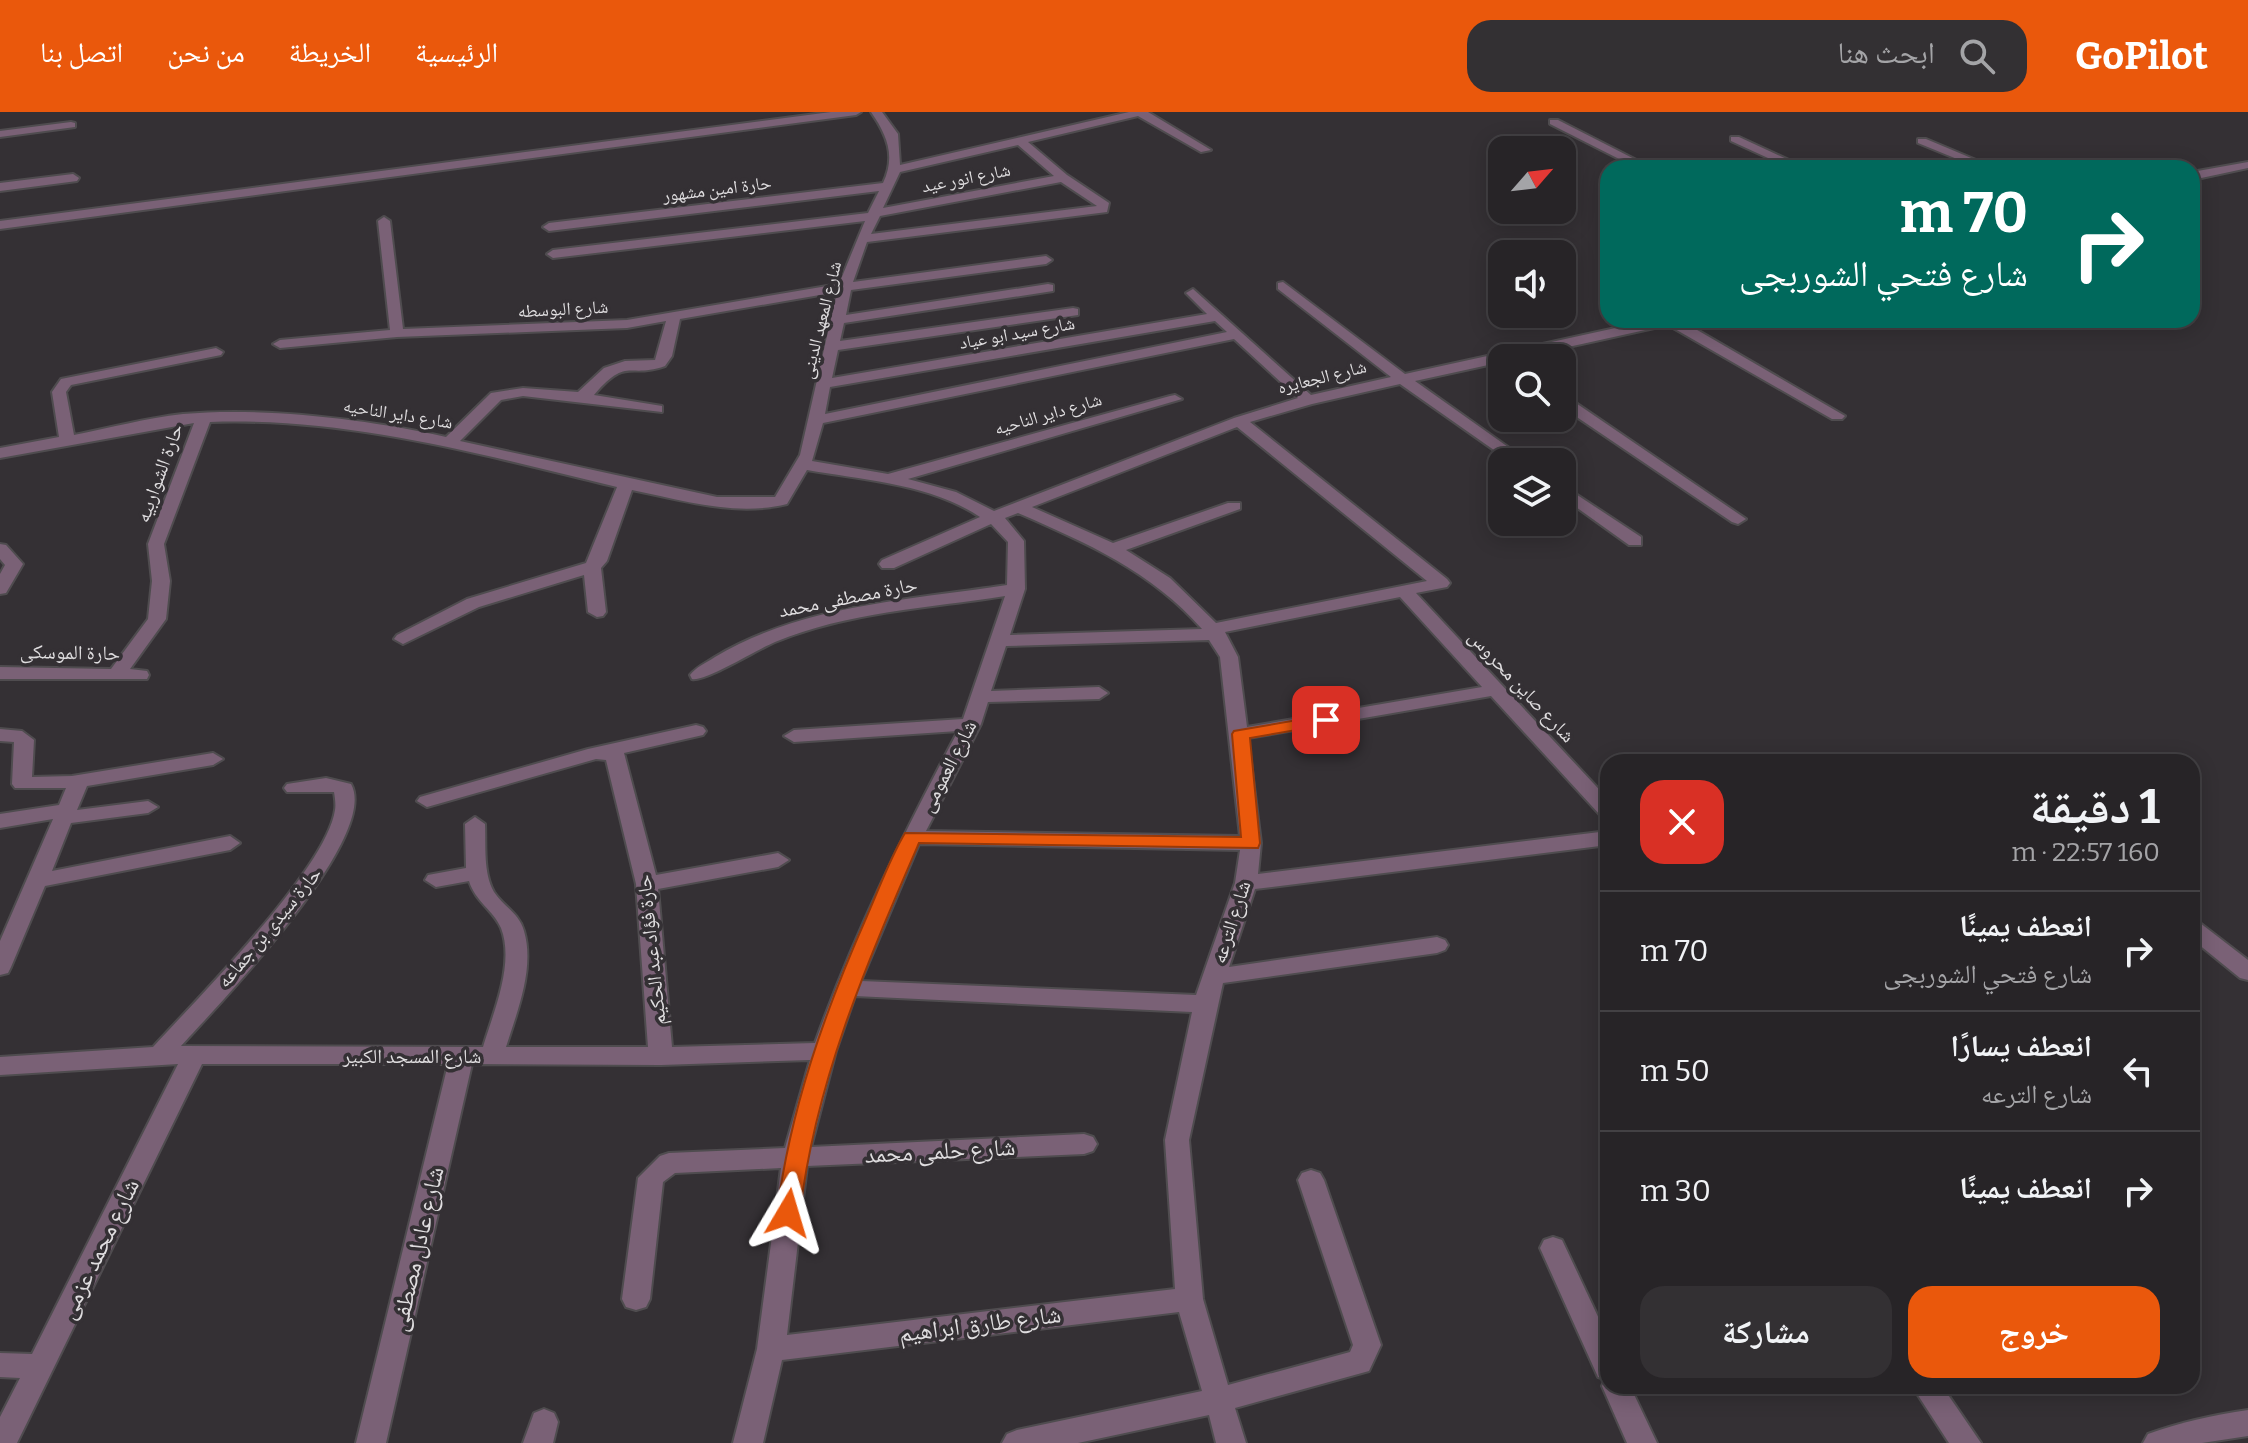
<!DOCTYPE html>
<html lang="ar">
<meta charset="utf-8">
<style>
:root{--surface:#272427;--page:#333033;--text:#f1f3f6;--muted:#a4a4a7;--line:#434144;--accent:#ea580c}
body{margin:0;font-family:Bitter,"Noto Naskh Arabic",serif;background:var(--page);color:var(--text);direction:rtl;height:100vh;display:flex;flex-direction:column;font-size:30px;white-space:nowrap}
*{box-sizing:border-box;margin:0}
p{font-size:26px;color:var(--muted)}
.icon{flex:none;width:44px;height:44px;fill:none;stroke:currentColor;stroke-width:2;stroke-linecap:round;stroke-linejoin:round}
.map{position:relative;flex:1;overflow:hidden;direction:ltr}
.sheet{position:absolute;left:1600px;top:642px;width:600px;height:640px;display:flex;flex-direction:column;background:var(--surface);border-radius:24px;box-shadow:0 4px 20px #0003,0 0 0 2px var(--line);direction:rtl}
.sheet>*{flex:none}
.hud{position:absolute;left:1600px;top:48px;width:600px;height:168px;border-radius:24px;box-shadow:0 4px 20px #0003,0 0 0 2px var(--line);direction:rtl;background:#00695c;color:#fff;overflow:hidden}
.needle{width:52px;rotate:62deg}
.tools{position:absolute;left:1488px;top:24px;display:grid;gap:16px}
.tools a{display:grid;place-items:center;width:88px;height:88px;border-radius:16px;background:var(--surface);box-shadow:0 4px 20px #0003,0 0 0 2px var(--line);font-size:40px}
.pin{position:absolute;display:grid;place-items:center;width:68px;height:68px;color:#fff;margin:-34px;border-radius:16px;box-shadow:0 4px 12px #0006}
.me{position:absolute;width:88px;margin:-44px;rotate:7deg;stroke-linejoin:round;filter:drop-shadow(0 0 6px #0008)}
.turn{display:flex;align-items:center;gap:28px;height:168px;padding:0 40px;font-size:36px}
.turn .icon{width:104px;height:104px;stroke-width:2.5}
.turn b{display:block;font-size:56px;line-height:68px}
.round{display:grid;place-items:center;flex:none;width:84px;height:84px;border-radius:24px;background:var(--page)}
.summary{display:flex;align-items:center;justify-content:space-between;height:136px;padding:0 40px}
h1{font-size:48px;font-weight:700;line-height:60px}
.button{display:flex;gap:16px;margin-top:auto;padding:16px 40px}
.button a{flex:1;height:92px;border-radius:24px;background:var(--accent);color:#fff;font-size:32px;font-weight:700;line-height:92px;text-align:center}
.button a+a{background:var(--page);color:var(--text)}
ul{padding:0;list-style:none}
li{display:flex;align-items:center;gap:24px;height:120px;padding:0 40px;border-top:2px solid var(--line)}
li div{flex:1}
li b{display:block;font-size:30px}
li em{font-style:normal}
header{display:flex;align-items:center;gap:48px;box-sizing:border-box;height:112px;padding:0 40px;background:var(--accent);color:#fff}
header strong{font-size:38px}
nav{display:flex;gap:44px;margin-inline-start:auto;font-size:28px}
.search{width:560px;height:72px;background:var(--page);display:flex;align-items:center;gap:20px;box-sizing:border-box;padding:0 28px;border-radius:24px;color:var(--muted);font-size:30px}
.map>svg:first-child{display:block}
</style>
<header>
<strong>GoPilot</strong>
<div class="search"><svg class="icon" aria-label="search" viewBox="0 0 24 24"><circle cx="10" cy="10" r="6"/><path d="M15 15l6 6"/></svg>ابحث هنا</div>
<nav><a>الرئيسية</a><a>الخريطة</a><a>من نحن</a><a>اتصل بنا</a></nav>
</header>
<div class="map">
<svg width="2248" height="1331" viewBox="0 0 2248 1331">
<rect width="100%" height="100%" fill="#343034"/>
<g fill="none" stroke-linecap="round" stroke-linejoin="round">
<defs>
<g id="street">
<path d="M 831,0 L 861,0 L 856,3 L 0,117 L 0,109 Z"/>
<path d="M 871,0 L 882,0 L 898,22 L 900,53 L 1129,0 L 1148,0 L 1211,38 L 1201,40 L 1138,4 L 1028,30 L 1067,63 L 1109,91 L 1107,100 L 867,130 L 853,170 L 1046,144 L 1052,148 L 1046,152 L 851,178 L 846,203 L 1048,172 L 1053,173 L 1053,179 L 844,211 L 840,229 L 1073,196 L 1078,197 L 1078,203 L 838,238 L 832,266 L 1207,202 L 1186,181 L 1193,177 L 1311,283 L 1391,265 L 1278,177 L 1278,171 L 1283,170 L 1405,262 L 1652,208 L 1680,208 L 1845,304 L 1842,307 L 1832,307 L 1668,213 L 1518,246 L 1502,246 L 1502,250 L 1415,269 L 1529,350 L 1511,350 L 1400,272 L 1312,292 L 1250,310 L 1447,467 L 1450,471 L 1447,475 L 1416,481 L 1608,687 L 1608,705 L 1601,704 L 1491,584 L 1248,626 L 1261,731 L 1258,762 L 1608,719 L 1608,733 L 1255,777 L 1229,855 L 1437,825 L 1445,828 L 1448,833 L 1445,838 L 1437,841 L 1223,871 L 1189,1028 L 1203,1187 L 1228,1273 L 1350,1240 L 1353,1233 L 1298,1068 L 1302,1061 L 1311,1058 L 1320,1061 L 1324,1068 L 1381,1233 L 1369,1259 L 1235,1296 L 1246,1331 L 1216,1331 L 1209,1303 L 1078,1331 L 1002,1331 L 1007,1322 L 1017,1318 L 1202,1279 L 1179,1200 L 782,1248 L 763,1331 L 733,1331 L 757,1237 L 781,1056 L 675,1061 L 663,1070 L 650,1187 L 646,1195 L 636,1198 L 626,1195 L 622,1187 L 638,1066 L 660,1044 L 669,1041 L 785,1036 L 810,948 L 661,953 L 472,952 L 386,1331 L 356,1331 L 448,952 L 202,952 L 17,1331 L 0,1331 L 0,1305 L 20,1266 L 0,1265 L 0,1241 L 32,1242 L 178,952 L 0,963 L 0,945 L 153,935 C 195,889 327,756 335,698 C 336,693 335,686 334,680 L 287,680 L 284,676 L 287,672 L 326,666 L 351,672 C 381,725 218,893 181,934 L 483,935 C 493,901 515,852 501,816 C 494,799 475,789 469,769 L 436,775 L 425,768 L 428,763 L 466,756 L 465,712 L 475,705 L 485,712 C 486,733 483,761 494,780 C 503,794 519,801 524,819 C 535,856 517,900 506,935 L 648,935 L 636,772 L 606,648 L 596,647 L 427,695 L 417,689 L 420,685 L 588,637 L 696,613 L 703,615 L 706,619 L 703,623 L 624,641 L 656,763 L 778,741 L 789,748 L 778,755 L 658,777 L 672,935 L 815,931 C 854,822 904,720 958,619 L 794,630 L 784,624 L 794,618 L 963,607 L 1005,484 C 929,496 847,500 775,530 C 758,537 705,570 692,567 L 690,563 C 696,555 706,551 715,545 C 801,493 910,488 1007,473 L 1008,430 L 991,412 L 894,456 L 882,456 L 879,452 L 882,448 L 980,405 C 931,372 864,368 807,358 L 787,392 C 736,405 682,388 632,378 L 607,449 L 601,456 L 606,500 L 603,504 L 597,505 L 588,500 L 584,463 L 479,495 L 403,532 L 394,527 L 397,523 L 467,487 L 586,451 L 617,375 C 484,343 348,305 210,310 L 164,432 L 170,469 L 166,507 L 130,557 L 147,559 L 149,563 L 147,567 L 0,567 L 0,555 L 111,557 L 148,507 L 152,469 L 148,432 L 194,311 L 0,346 L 0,336 L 59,325 L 52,280 L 61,267 L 216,236 L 223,240 L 221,243 L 71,273 L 66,280 L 74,323 C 110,316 146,306 183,302 C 264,295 366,307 446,325 L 491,281 L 523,276 L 578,280 L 604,256 L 625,249 L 655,248 L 666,209 L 627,216 L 397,225 L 280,236 L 273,232 L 280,228 L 390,218 L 378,109 L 384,105 L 390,109 L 403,217 L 627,208 L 839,172 L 865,109 L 553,146 L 547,142 L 553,138 L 868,101 L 879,79 L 549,119 L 543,115 L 549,111 L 883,71 C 896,44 887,23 871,0 ZM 1018,33 L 1054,64 L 883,96 L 900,60 ZM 1061,70 L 1097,94 L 871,122 L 880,104 ZM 837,180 L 800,343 L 775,385 L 717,385 L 460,329 L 501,288 L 523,284 L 662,300 L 662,294 L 594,283 C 627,244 629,267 665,254 L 672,244 L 680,207 ZM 1215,209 L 1227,220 L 825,302 L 830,275 ZM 1234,227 L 1298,286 L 1234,306 L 994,399 L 956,380 L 908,367 L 1182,287 L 1175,283 L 1170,284 L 888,362 L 812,349 L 823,311 ZM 1237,315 L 1427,469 L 1216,511 L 1170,466 L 1126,438 L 1240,397 L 1240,391 L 1228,391 L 1113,431 L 1032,395 ZM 1018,401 C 1087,431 1151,459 1202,517 L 1010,523 L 1025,477 L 1024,429 L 1005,406 ZM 1400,485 L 1482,575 L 1247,615 L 1238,545 L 1225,520 ZM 1209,528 L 1220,545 L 1240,724 L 926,719 L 981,612 L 988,590 L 1099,587 L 1108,581 L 1099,575 L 991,579 L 1006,534 ZM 919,732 L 1240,738 L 1235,771 L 1196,883 L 861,869 ZM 855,884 L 1192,900 L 1165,1028 L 1175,1177 L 787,1223 L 807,1054 L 1084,1042 L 1093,1039 L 1097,1032 L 1093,1025 L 1084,1022 L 811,1035 L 836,939 Z"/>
<path d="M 1550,8 L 1558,8 L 1652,56 L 1637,56 L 1550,12 Z"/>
<path d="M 71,10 L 75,11 L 75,15 L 0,25 L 0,19 Z"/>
<path d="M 1731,25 L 1739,25 L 1806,56 L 1790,56 L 1731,29 Z"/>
<path d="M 1918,27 L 1926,27 L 1995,56 L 1979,56 L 1918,31 Z"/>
<path d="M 2248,50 L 2248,56 L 2192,68 L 2192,60 Z"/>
<path d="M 73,62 L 79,66 L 77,69 L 0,79 L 0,71 Z"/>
<path d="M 1562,284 L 1567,285 L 1746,407 L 1738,412 L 1732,410 L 1562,295 Z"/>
<path d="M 1562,373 L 1641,425 L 1641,433 L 1629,433 L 1562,385 Z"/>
<path d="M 0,432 L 6,433 L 23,452 L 6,481 L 0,482 L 0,462 L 5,453 L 0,447 Z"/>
<path d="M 0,617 L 22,619 L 34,628 L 32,665 L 72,664 L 213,641 L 223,647 L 213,653 L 87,674 L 77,698 L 148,689 L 158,695 L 148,701 L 71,711 L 52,759 L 230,724 L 240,731 L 230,738 L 45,774 L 11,855 L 8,861 L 0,863 L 0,829 L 53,707 L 0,716 L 0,702 L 59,693 L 66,676 L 15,676 L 12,672 L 14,630 L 0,629 Z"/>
<path d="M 2192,809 L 2200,811 L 2248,848 L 2248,868 L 2240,866 L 2192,827 Z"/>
<path d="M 1553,1125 L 1562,1128 L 1608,1226 L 1608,1274 L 1630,1274 L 1657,1331 L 1627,1331 L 1602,1274 L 1605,1267 L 1598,1265 L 1540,1136 L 1544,1128 Z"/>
<path d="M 1912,1274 L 1942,1274 L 1981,1331 L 1949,1331 Z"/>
<path d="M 544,1297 L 554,1301 L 558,1310 L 553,1331 L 523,1331 L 534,1301 Z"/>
<path d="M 2248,1298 L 2248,1324 L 2202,1331 L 2143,1331 L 2148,1322 C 2181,1310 2213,1303 2248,1298 Z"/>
</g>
</defs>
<!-- street casing -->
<use href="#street" stroke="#4f4c4f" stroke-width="4"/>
<!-- street -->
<use href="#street" fill="#7a6176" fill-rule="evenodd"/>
</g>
<!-- route -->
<path fill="#ea580c" stroke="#983908" stroke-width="2" d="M 1326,603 L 1332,604 L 1332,612 L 1250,626 L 1260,731 L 1258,736 L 919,731 C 867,851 815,970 800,1101 L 797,1108 L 780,1108 L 777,1101 C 790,997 825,899 867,804 C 879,777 890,746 905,721 L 1241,725 L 1232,622 L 1234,619 Z"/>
<g text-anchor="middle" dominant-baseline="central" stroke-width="7" stroke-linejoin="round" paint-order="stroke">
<!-- far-street labels -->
<g font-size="18" fill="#dfdddf" stroke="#343034">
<text transform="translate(966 66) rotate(-11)">شارع انور عيد</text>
<text transform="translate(717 77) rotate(-7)">حارة امين مشهور</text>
<text transform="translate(563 197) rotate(-3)">شارع البوسطه</text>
<text transform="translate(821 208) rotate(-76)">شارع المعهد الدينى</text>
<text transform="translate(1017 221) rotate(-10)">شارع سيد ابو عياد</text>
<text transform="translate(1322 265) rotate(-14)">شارع الجعايره</text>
<text transform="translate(398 302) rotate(9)">شارع داير الناحيه</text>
<text transform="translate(1048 302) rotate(-16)">شارع داير الناحيه</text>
</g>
<!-- street labels -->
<g font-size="20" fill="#dfdddf" stroke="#343034">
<text transform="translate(159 361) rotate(-70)">حارة الشواربيه</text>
<text transform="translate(848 485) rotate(-11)">حارة مصطفى محمد</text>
<text transform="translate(70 540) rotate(1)">حارة الموسكى</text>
<text transform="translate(1522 574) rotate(47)">شارع صاين محروس</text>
<text transform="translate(948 654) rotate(-63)">شارع العمومى</text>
<text transform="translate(1231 810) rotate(-72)">شارع الترعه</text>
<text transform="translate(269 815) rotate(-50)">حارة سيدى بن جماعه</text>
<text transform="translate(651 838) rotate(-96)">حارة فؤاد عبد الحكيم</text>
<text x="412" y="944">شارع المسجد الكبير</text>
</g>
<!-- near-street labels -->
<g font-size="24" fill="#dfdddf" stroke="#343034">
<text transform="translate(940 1039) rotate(-3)">شارع حلمى محمد</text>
<text transform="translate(99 1137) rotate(-64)">شارع محمد عزمى</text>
<text transform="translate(417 1137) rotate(-77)">شارع عادل مصطفى</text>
<text transform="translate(980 1212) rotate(-7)">شارع طارق ابراهيم</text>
</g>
</g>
</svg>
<div class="tools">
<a><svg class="needle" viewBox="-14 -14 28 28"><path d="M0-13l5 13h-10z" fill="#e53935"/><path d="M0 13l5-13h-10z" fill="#a4a4a7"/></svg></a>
<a><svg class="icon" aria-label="sound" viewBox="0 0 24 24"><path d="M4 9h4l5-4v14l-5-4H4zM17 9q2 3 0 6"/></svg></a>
<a><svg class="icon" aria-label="search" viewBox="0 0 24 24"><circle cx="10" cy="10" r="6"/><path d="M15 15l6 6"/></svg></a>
<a><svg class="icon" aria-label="layers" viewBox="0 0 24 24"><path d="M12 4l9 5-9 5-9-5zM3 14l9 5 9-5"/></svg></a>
</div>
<div class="pin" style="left:1326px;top:608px;background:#d93025"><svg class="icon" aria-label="arrive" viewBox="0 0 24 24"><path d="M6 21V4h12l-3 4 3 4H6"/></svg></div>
<svg class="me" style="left:788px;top:1101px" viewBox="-20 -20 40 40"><path d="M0-17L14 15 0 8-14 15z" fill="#ea580c" stroke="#fff" stroke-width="4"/></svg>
<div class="hud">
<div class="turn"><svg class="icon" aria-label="right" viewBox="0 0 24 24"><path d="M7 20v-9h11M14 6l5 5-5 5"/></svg><div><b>70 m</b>شارع فتحي الشوربجى</div></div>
</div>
<section class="sheet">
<div class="summary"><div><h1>1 دقيقة</h1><p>160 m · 22:57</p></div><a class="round" style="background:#d93025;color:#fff"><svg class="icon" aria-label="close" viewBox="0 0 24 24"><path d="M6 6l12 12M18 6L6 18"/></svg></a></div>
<ul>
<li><svg class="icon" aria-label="right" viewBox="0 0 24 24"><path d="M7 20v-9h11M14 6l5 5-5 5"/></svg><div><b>انعطف يمينًا</b><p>شارع فتحي الشوربجى</p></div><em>70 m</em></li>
<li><svg class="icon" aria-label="left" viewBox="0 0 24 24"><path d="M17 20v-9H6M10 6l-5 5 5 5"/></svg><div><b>انعطف يسارًا</b><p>شارع الترعه</p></div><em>50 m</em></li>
<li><svg class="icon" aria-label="right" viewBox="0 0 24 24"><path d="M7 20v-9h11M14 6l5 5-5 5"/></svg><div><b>انعطف يمينًا</b></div><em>30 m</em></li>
</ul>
<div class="button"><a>خروج</a><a>مشاركة</a></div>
</section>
</div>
